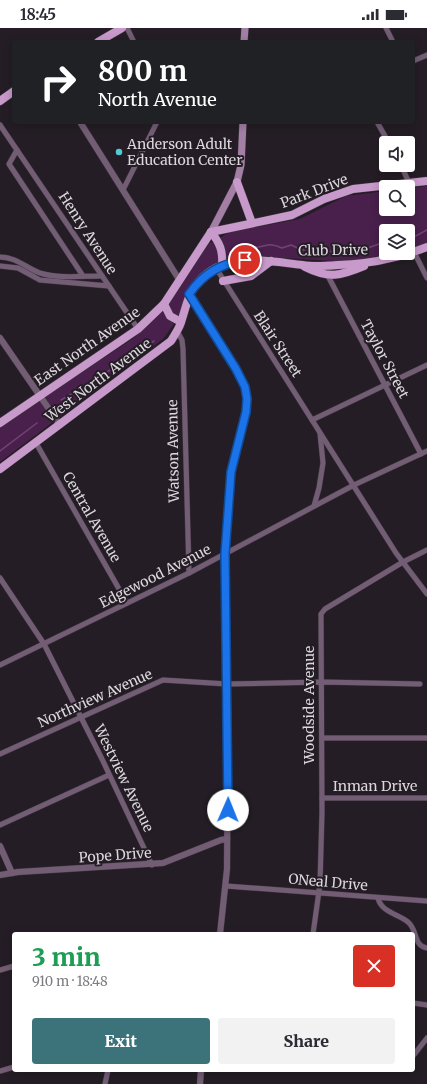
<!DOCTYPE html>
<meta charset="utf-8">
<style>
:root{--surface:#fff;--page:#f2f2f3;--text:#2b2b33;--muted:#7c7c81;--accent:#3c737b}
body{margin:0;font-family:Merriweather,serif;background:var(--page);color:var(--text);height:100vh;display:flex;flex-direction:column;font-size:15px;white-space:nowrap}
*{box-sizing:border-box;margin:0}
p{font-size:13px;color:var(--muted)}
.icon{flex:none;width:22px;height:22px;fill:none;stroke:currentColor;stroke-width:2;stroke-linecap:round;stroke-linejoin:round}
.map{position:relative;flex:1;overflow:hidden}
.panel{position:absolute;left:12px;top:904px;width:403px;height:140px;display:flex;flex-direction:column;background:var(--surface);border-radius:4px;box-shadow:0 2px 10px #0003}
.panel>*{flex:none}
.banner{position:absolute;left:12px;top:12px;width:403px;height:84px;border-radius:4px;box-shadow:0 2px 10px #0003;background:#202124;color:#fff;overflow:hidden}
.fabs{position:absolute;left:379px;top:108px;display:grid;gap:8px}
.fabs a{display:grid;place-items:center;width:36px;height:36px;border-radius:4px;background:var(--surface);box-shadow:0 2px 10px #0003;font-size:20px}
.pin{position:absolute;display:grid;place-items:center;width:34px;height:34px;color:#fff;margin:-17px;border:2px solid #fff;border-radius:50%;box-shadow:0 1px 4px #0007}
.me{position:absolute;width:44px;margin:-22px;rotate:1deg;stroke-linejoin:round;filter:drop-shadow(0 0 3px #0008)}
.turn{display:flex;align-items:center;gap:14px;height:84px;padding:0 20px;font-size:18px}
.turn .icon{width:52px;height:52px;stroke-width:2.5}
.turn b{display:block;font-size:28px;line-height:34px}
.round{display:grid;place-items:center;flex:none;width:42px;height:42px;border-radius:4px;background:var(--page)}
.overview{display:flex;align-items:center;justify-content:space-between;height:68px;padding:0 20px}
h1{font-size:24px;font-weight:800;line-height:30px;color:#1e9e55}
.action{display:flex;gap:8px;margin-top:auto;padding:8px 20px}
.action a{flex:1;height:46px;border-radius:4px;background:var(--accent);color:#fff;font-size:16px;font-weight:800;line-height:46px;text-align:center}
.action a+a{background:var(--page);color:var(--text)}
.status{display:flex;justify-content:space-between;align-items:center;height:28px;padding:0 20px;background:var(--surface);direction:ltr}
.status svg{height:11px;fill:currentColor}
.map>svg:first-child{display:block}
</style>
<div class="status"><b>18:45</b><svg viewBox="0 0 49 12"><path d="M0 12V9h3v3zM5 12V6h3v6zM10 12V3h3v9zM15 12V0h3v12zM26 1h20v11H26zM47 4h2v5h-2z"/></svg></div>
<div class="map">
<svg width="427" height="1056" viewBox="0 0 427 1056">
<rect width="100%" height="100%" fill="#241d25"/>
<!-- green -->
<g fill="#49204c">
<path d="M 427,158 L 427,215 L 408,222 L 408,203 L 386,203 L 386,225 L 393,225 L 350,234 L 251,228 L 224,232 L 220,210 L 229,204 L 300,191 L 346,168 L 386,163 L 386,181 L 408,181 L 408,160 Z"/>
<path d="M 210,214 L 215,215 L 219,229 L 218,235 C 191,254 188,259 178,290 L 173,288 L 167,276 Z"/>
<path d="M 161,283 L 174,296 L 163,311 L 0,434 L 0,398 L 134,310 Z"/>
</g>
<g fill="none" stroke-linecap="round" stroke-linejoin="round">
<!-- stream -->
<g stroke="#744278" stroke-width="1.5">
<path d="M 408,212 L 427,202"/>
<path d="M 237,223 C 249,216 249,221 259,219 C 269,217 272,215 282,220 L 291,217 L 302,222 L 317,220 L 327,223 L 343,225 L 351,221 L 362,222 L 379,216 L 386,218"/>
<path d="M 61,372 L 89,356 L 154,313"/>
<path d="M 0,423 L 37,395"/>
</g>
<defs>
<g id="minor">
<path d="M 127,0 L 134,14"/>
<path d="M 386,0 L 393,14"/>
<path d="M 413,33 L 427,27"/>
<path d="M 377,94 L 389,115"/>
<path d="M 0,97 L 138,301"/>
<path d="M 17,122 L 9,136 L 83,248"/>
<path d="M 401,137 L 409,155"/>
<path d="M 123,162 L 157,94"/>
<path d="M 414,224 L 427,250"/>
<path d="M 0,229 C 16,229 26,240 40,245 C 59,251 82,248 102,248"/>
<path d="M 0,238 L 18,240 L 40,252 L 109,258"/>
<path d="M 216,240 L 396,525 L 427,566"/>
<path d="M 328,248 L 421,426"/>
<path d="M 177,303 L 182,312 L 183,321 L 189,545"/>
<path d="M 312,392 L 427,337"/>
<path d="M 36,415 L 127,575"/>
<path d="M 314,478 L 319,460 L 323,435 L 320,405"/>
<path d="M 0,550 L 44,616 L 102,731 L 152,837"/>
<path d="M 0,637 L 189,545 L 354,457 L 427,423"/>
<path d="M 322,710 L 427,710"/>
<path d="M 0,726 L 163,652 L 227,656 L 322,654 L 420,656"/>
<path d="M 322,770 L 427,770"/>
<path d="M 0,797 L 109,747"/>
<path d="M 226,858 L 427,873"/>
<path d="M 378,870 C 381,884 398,886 408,894 C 418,902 413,918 427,920"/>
<path d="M 313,906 L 320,856 L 322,784 L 321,586 L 325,581 L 403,534 L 427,522"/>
<path d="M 0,942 L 14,938"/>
<path d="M 413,975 L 427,977"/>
<path d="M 413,1028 L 427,1010"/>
<path d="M 0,1043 L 14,1039"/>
<path d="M 105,1056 L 108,1042"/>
</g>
<g id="tertiary">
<path d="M 80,94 L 180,253"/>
<path d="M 189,266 L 236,341 L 245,359 L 247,371 L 246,384 L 231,444 L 228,475 L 225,526 L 228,697 L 227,841 L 220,906"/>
<path d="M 0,310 L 60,397"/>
<path d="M 0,818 L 12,845"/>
<path d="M 0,847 L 18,844 L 163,835 L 221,812 L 227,811"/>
<path d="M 200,1056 L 201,1042"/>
</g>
<g id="secondary">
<path d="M 244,14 L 245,0"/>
<path d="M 211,204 L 237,154 L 241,137 L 243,94"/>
</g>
<g id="primary">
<path d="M 98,14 L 122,0"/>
<path d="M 0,73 L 14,63"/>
<path d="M 237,154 L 252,195"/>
<path d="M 211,204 L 292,187 L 324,171 L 353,161 L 427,153"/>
<path d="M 211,204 C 220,215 223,223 222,237"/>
<path d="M 305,239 C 329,251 340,248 364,238"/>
<path d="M 223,253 L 251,248 L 271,233"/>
<path d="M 164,276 L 170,288 L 181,294"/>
<path d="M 0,395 L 138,301 L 164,276 L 211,204"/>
<path d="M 0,441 L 171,313 C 174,308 178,302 180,297 C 186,281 187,266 199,253 C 226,223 267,233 302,237 C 313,239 326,238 338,237 C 369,236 399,230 427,219"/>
</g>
</defs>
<!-- minor casing -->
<use href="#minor" stroke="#3e373f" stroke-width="6"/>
<!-- tertiary casing -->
<use href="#tertiary" stroke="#3e373f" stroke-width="7"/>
<!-- secondary casing -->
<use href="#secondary" stroke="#3e373f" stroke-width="8"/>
<!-- primary casing -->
<use href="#primary" stroke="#3e373f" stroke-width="9"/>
<!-- minor -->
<use href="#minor" stroke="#735d75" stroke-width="5"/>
<!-- tertiary -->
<use href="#tertiary" stroke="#735d75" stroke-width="6"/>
<!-- secondary -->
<use href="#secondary" stroke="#a37fa5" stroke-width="7"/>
<!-- primary -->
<use href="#primary" stroke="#c899cb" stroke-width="8"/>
</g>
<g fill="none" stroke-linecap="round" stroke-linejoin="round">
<defs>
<path id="route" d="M 228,782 L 225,526 L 231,444 L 246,384 L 247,371 L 245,359 L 236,341 L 189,266 C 204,245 220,236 245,232"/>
</defs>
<!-- route casing -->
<use href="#route" stroke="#114b97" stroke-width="10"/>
<!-- route -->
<use href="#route" stroke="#1a73e8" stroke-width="7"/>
</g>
<!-- markers -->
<circle fill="#51ccd2" stroke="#241d25" stroke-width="1.5" cx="119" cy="124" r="4"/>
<g text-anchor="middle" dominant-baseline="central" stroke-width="4" stroke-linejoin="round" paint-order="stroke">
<!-- poi labels -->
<g font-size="14" fill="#dcd7dd" stroke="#241d25" text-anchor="start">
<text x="127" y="116">Anderson Adult<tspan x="127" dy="16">Education Center</tspan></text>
</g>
<!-- street labels -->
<g font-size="14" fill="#dcd7dd" stroke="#241d25">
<text transform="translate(314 163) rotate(-21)">Park Drive</text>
<text transform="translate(88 205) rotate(57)">Henry Avenue</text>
<text transform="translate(333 222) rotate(-1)">Club Drive</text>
<text transform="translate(278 316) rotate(57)">Blair Street</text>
<text transform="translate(87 318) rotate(-35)">East North Avenue</text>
<text transform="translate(385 331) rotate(62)">Taylor Street</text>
<text transform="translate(98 352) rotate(-37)">West North Avenue</text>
<text transform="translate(173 423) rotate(-91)">Watson Avenue</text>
<text transform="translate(92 489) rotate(60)">Central Avenue</text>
<text transform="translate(155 548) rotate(-27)">Edgewood Avenue</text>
<text transform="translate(95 670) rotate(-24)">Northview Avenue</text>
<text transform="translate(309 677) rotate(-90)">Woodside Avenue</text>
<text transform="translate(124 750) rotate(64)">Westview Avenue</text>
<text x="375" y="758">Inman Drive</text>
<text transform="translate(115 827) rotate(-4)">Pope Drive</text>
<text transform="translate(328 854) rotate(5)">ONeal Drive</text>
</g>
</g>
</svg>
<div class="fabs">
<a><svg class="icon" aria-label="sound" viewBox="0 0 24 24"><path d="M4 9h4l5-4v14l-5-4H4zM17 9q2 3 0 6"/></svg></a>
<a><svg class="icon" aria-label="search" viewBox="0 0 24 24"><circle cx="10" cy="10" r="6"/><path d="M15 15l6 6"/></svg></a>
<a><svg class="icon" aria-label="layers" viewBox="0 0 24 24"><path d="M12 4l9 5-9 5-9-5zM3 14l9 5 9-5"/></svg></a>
</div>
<div class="pin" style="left:245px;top:232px;background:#d93025"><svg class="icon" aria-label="arrive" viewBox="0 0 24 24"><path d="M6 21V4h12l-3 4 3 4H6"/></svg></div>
<svg class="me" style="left:228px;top:782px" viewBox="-20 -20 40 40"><circle r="19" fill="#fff"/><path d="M0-13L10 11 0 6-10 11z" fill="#1a73e8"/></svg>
<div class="banner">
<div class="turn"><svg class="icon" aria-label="right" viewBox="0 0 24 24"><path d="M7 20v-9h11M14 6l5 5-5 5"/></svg><div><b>800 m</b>North Avenue</div></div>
</div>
<section class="panel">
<div class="overview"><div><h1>3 min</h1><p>910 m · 18:48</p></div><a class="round" style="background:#d93025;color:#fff"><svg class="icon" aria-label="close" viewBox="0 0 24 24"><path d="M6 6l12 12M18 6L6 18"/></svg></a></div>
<div class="action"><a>Exit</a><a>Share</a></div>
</section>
</div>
